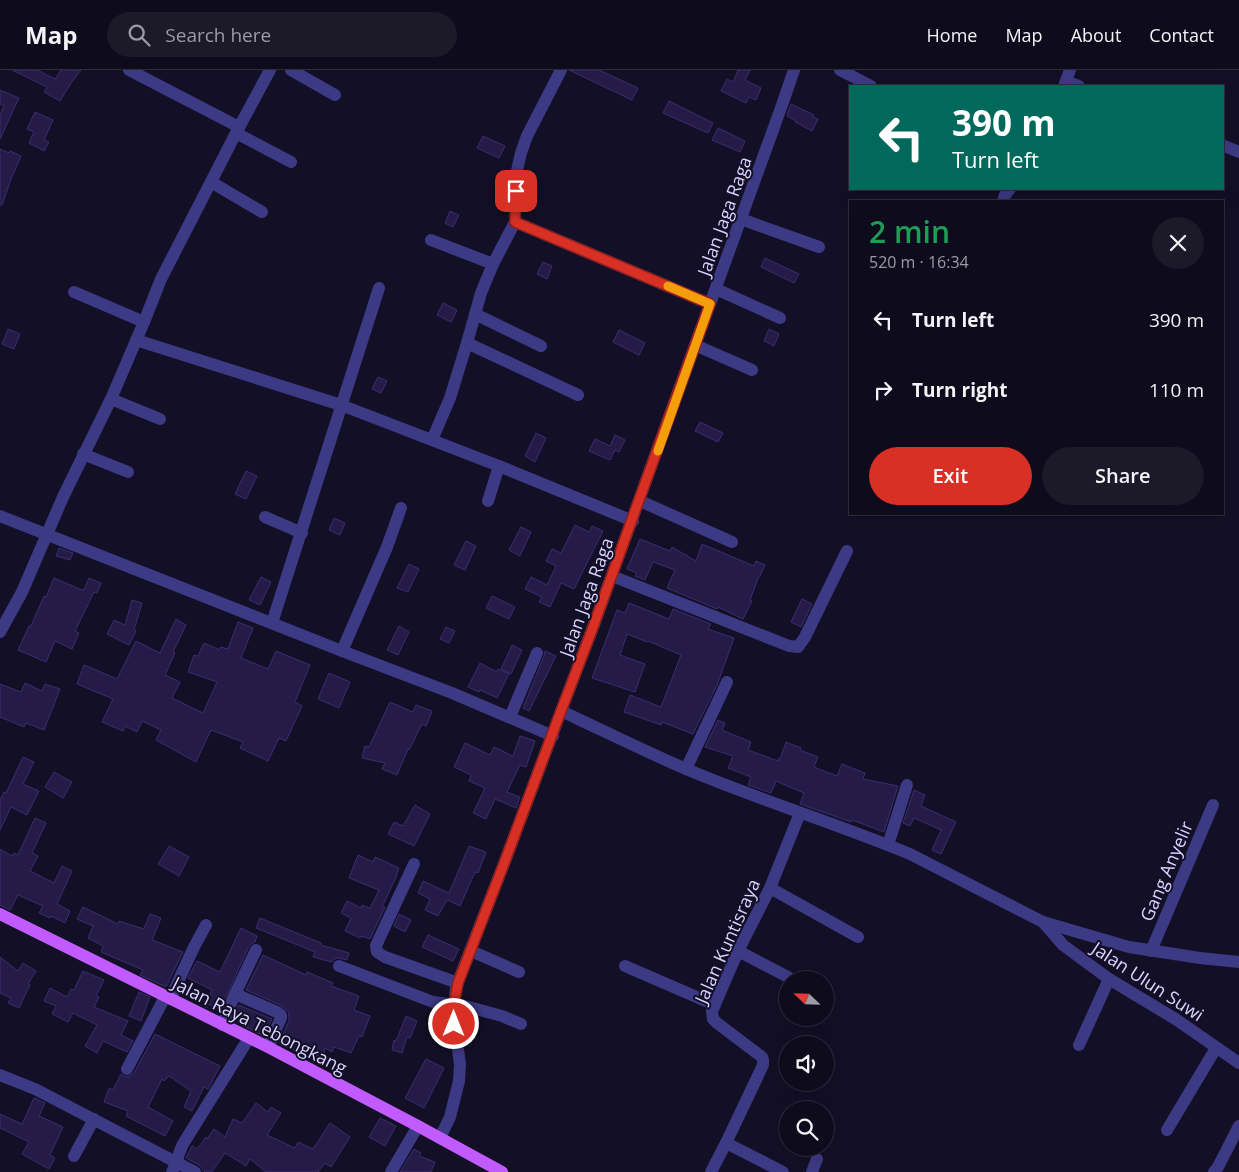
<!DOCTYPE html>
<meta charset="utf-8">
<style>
:root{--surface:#0e0b1c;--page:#1c1929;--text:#f1f3f6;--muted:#9b9ba3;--line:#2e2b3b;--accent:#d93025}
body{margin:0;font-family:"Open Sans",sans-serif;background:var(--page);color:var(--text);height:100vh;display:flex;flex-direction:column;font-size:19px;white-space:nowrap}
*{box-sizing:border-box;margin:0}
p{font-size:16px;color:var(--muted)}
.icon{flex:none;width:28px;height:28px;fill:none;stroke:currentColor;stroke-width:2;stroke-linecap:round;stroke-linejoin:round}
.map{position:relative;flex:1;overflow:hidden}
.drawer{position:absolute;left:849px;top:130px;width:375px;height:315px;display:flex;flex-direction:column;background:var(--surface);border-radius:0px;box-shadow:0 5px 20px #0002,0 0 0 1px var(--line)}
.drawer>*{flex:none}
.guide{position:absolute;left:849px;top:15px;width:375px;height:105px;border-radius:0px;box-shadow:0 5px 20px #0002,0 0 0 1px var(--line);background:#00695c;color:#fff;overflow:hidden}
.needle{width:32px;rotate:293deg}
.controls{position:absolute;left:779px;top:901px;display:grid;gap:10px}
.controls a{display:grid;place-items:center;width:55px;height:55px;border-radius:50%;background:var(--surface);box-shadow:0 5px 20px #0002,0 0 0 1px var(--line);font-size:25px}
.pin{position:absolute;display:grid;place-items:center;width:42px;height:42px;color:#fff;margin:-21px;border-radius:10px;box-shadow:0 2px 8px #0006}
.me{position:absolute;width:55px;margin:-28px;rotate:0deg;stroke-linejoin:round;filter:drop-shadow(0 0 4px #0008)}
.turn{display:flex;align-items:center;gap:18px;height:105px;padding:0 20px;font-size:22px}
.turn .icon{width:65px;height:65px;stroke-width:2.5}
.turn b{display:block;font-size:35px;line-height:42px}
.round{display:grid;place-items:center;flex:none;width:52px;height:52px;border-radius:26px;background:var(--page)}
.headline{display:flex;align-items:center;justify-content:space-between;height:85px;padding:0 20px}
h1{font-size:30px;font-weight:600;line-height:38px;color:#1e9e55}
.button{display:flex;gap:10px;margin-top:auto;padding:10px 20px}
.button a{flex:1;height:58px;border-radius:30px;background:var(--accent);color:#fff;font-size:20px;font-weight:600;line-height:58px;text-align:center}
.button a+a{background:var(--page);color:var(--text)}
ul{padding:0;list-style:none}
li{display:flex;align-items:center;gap:15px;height:70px;padding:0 20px}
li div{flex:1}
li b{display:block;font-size:19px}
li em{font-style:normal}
header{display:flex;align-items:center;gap:30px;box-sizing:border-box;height:70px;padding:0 25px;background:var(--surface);border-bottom:1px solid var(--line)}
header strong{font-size:24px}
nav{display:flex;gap:28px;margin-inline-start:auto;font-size:18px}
.search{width:350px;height:45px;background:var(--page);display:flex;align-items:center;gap:12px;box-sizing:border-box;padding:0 18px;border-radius:28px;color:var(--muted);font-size:19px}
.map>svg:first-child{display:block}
</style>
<header>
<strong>Map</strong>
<div class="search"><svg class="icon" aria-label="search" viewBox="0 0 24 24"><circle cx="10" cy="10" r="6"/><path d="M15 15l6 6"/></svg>Search here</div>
<nav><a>Home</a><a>Map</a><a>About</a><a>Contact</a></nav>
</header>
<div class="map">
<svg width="1239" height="1102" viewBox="0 0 1239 1102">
<rect width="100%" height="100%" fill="#130f26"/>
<!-- building -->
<g fill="#241b47" stroke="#3b2d73">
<path d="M 12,0 L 37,0 L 55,9 L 61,0 L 81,0 L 71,13 L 60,31 L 44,22 L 47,17 Z"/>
<path d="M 569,0 L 599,0 L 638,18 L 632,30 Z"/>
<path d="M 738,0 L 750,0 L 745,10 L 761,18 L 756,30 L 749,27 L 746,33 L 721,21 L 727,9 L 733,12 Z"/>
<path d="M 0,20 L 19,28 L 0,69 L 0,45 L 4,36 L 0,34 Z"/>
<path d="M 669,31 L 713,53 L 708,63 L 663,43 Z"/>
<path d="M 791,34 L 814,45 L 813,47 L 818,49 L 812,61 L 795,52 L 796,51 L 787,46 Z"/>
<path d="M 35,42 L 53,50 L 44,70 L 49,72 L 44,81 L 29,73 L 34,62 L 27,59 Z"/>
<path d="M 718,58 L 745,71 L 740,82 L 712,70 Z"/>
<path d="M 483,66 L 505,76 L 499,88 L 477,78 Z"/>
<path d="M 0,79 L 9,83 L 10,81 L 21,86 L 11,109 L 2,135 L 0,135 Z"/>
<path d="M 450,141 L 459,145 L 453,157 L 445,153 Z"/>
<path d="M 765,188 L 799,204 L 794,213 L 761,197 Z"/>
<path d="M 543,192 L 552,196 L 547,209 L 537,204 Z"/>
<path d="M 443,233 L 457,240 L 451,252 L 437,245 Z"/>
<path d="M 8,259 L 20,264 L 14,279 L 2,274 Z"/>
<path d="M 769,259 L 779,264 L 774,276 L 764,271 Z"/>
<path d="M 619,260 L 645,273 L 639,285 L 613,272 Z"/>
<path d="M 378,307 L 387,311 L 381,323 L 372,319 Z"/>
<path d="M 700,352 L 723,363 L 718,372 L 695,361 Z"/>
<path d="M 536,363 L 546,368 L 535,392 L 525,386 Z"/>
<path d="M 615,365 L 625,370 L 619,382 L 615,380 L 610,390 L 589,381 L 595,369 L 610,376 Z"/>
<path d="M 246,401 L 257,406 L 246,429 L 235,424 Z"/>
<path d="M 334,448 L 345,453 L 340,465 L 329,460 Z"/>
<path d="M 575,455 L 589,462 L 592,456 L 603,461 L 574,519 L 561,513 L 550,537 L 539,532 L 542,527 L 525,519 L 531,507 L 547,515 L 556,496 L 546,491 L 552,479 L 561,483 Z"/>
<path d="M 521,457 L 531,462 L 520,486 L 509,480 Z"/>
<path d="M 640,469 L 670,481 L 672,477 L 696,491 L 702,474 L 754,496 L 756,491 L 765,495 L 760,506 L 759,506 L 750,530 L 752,531 L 743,549 L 718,537 L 717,539 L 667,518 L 675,500 L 653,492 L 645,510 L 635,506 L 637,503 L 627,499 Z"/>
<path d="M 466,471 L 476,476 L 465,500 L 454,495 Z"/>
<path d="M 59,478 L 73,483 L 70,490 L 56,486 Z"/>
<path d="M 409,494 L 419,499 L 408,522 L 397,518 Z"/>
<path d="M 261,507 L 271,512 L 260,535 L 249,530 Z"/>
<path d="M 54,508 L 82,520 L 83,519 L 84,520 L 89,508 L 101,513 L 97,523 L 94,522 L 75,561 L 79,563 L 72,579 L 55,571 L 46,592 L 18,580 L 29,556 L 31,556 L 44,526 L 46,527 Z"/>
<path d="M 492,526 L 515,537 L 509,549 L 486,538 Z"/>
<path d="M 802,529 L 812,534 L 801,557 L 791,552 Z"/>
<path d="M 132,530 L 142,533 L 134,560 L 136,561 L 129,575 L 107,564 L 114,550 L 125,555 Z"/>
<path d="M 629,533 L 669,549 L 673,539 L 711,554 L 708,559 L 734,568 L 717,615 L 693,664 L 662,652 L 661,655 L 624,642 L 630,625 L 661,637 L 681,585 L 648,571 L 647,572 L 627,564 L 620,585 L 645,594 L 635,622 L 592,608 L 617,540 L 625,543 Z"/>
<path d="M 176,549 L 186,555 L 173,582 L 175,583 L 165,605 L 180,612 L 172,628 L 203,643 L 217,612 L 188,602 L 194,585 L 198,586 L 204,573 L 220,580 L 221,577 L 228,579 L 238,552 L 253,558 L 241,588 L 268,599 L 276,581 L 310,595 L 295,632 L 302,636 L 286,671 L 279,668 L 268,691 L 240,678 L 243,672 L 211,660 L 196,692 L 156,670 L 161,660 L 142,651 L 137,662 L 125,656 L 123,661 L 102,652 L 113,629 L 77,614 L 84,595 L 117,609 L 136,571 L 160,583 Z"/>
<path d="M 399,556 L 409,562 L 398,585 L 387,580 Z"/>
<path d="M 446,557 L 455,561 L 449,573 L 440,569 Z"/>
<path d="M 512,575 L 522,580 L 511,604 L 501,599 Z"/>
<path d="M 545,581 L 556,586 L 529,641 L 523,638 L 544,586 Z"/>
<path d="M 480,593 L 497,602 L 498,599 L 509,604 L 497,628 L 480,620 L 479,622 L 468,617 Z"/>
<path d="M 329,603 L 350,612 L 339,638 L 318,629 Z"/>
<path d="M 25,613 L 42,621 L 45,614 L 60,619 L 44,660 L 26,653 L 24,657 L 0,647 L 0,614 L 21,622 Z"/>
<path d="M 390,632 L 413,642 L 416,635 L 432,641 L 426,656 L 422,654 L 409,680 L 408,679 L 397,705 L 382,699 L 385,693 L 362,688 L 365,676 L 369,677 Z"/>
<path d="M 718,650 L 725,653 L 722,660 L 751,672 L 748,680 L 778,691 L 779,688 L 780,689 L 786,672 L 801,678 L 800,680 L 818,687 L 814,697 L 837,706 L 842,694 L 865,703 L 863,709 L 898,716 L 884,762 L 852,750 L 851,752 L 800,734 L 804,723 L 776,711 L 771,723 L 748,715 L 751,707 L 728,698 L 733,686 L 705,677 Z"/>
<path d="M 520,666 L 535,671 L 526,697 L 520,695 L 507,722 L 520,727 L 516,738 L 495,729 L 486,749 L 473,743 L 485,718 L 469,711 L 471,705 L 454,697 L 465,673 L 490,685 L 494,677 L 513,686 Z"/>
<path d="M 23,687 L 34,692 L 23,714 L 39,721 L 27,745 L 11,737 L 0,760 L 0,730 L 4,722 L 6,723 Z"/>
<path d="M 54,702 L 72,712 L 63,728 L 45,717 Z"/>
<path d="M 914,720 L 925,725 L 921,736 L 956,752 L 941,784 L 932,780 L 941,760 L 914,748 L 910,756 L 903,753 Z"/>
<path d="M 415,735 L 430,744 L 414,776 L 388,764 L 394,752 L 403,756 Z"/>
<path d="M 35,748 L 46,753 L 32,783 L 38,786 L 30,801 L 54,813 L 62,796 L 72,801 L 57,834 L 70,841 L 65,853 L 51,846 L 50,848 L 39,843 L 43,836 L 18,825 L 10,840 L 0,835 L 0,779 L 12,786 L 14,783 L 18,785 Z"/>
<path d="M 169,776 L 189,787 L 179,806 L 158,794 Z"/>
<path d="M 469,776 L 486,782 L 478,803 L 475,802 L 460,836 L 447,830 L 438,846 L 425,840 L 430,829 L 418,823 L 423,811 L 449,823 Z"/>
<path d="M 358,785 L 373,792 L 375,787 L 399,798 L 396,805 L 397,805 L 382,837 L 385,837 L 370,869 L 361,866 L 360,868 L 345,861 L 351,848 L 341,843 L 347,831 L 361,838 L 362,835 L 370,838 L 379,820 L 349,808 Z"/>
<path d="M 83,837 L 118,854 L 119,851 L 144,859 L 150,844 L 161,848 L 152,870 L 183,882 L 166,917 L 140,905 L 143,900 L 101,882 L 103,876 L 88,868 L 93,856 L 77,849 Z"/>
<path d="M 399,844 L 411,850 L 405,862 L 394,856 Z"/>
<path d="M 260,848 L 321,873 L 321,875 L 349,883 L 347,890 L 338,888 L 334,889 L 332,892 L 313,887 L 315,882 L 256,858 Z"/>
<path d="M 241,858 L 257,866 L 255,872 L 251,874 L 249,876 L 220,940 L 206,933 L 212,920 L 188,908 L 197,891 L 220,902 Z"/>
<path d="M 428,865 L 459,879 L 453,891 L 422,877 Z"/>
<path d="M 263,885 L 306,905 L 307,902 L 333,913 L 331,916 L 359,926 L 354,940 L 370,946 L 362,967 L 359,966 L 351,983 L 334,977 L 332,982 L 325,978 L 323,987 L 293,980 L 279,973 L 289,951 L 289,945 L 288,941 L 280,935 L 246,920 Z"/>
<path d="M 0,887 L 18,901 L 23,893 L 36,901 L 28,914 L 30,915 L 19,938 L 8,933 L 11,928 L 0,923 Z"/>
<path d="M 83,901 L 104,910 L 96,926 L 99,927 L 94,937 L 128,951 L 121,965 L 133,971 L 127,982 L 103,971 L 97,983 L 85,976 L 97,955 L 73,943 L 68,952 L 52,944 L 56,936 L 44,931 L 50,918 L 67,927 L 71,919 L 74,920 Z"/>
<path d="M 139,922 L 150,927 L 141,951 L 129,946 Z"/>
<path d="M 239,935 L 272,949 L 264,966 L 238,953 L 239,949 L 234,947 Z"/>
<path d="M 406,946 L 417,951 L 410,968 L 407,967 L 402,983 L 392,980 L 394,970 L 396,971 Z"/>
<path d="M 155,964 L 220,996 L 208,1019 L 204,1017 L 192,1041 L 184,1037 L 191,1021 L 169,1006 L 164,1011 L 162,1009 L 148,1037 L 173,1051 L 165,1066 L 126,1046 L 128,1041 L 104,1032 L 109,1018 L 113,1020 L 121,1004 L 124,1006 L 128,1007 L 134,1003 Z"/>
<path d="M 426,989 L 444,998 L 424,1038 L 405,1028 Z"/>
<path d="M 34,1028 L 45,1033 L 39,1046 L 63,1057 L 50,1085 L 55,1088 L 49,1099 L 22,1084 L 29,1072 L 0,1058 L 0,1044 L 22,1054 Z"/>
<path d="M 256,1033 L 268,1042 L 271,1037 L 281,1043 L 267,1065 L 295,1078 L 298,1072 L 313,1079 L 330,1053 L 350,1067 L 331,1097 L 325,1093 L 318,1102 L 266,1102 L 250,1089 L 246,1096 L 225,1083 L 212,1102 L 205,1102 L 199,1095 L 186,1088 L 192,1076 L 197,1079 L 206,1067 L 207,1069 L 214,1059 L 225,1067 L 233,1049 L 242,1053 Z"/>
<path d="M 380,1048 L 396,1056 L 385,1076 L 369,1067 Z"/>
<path d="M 414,1079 L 421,1083 L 419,1086 L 435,1092 L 431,1102 L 400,1102 Z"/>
</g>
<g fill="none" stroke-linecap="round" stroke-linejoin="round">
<!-- minor -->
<g stroke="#3d3a85" stroke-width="12">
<path d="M 129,0 L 239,57"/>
<path d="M 291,0 L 335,25"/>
<path d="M 840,0 L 871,16"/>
<path d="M 1066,11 L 1079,16"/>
<path d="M 1064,16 L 1070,0"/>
<path d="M 236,63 L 291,92"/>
<path d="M 1222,75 L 1239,82"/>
<path d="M 211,112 L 262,142"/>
<path d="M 1003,131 L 1005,125 L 1010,119"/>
<path d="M 741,149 L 819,177"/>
<path d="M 515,152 L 710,234"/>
<path d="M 431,170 L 493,194"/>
<path d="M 716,219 L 780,248"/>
<path d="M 74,222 L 144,252"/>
<path d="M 475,244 L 541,276"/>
<path d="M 136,270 L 341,335 L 499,396 L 633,451"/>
<path d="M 467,273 L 578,325"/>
<path d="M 695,275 L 752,300"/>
<path d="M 111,329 L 160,349"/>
<path d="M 432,370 L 450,328 L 467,273 L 481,223 L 493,194 L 515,152 L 516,105 L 521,83 L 527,66 L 561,0"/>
<path d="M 83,384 L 128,402"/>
<path d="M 488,431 L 499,396"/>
<path d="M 640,431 L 732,472"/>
<path d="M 0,446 L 342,581 L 452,623 L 553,666"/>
<path d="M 265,447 L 302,463"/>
<path d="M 612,506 L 789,576 L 798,577 L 805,567 L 847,481"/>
<path d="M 272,553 L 379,218"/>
<path d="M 0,562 L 22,522 L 63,427 L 111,329 L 144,252 L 161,209 L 236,63 L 270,0"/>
<path d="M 342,581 L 387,477 L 401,438"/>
<path d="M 561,641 C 602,660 644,681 686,699 C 759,730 836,753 910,784 L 1043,852 L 1129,877 L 1200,888 L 1239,892"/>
<path d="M 510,647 L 537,583"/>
<path d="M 686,699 L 727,612"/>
<path d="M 888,775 L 907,715"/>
<path d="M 414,794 L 380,867 L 376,876 L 377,882 L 385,887 L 458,913"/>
<path d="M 770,818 L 858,867"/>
<path d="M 1043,852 L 1063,875 L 1109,909 L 1177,950 L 1239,993"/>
<path d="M 471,881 L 519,902"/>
<path d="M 738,881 L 788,907"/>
<path d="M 1151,881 L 1213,735"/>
<path d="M 339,896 L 433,932 L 465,936 L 502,946 L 521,954"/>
<path d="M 625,896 L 715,935"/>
<path d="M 235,924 L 277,942 L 281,945 L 281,948 L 268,977"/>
<path d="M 170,929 L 194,877 L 206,855"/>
<path d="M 222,955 L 235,924 L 256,880"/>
<path d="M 1079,975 L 1109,909"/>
<path d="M 127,999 L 165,927"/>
<path d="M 0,1005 L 35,1019 L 195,1102"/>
<path d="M 1167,1060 L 1216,978"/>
<path d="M 440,1068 L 450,1047 L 459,1011 L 460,994 L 453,944 L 456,917 L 505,791 L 561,641 L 592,560 L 782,35 L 794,0"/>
<path d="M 726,1073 L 783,1102"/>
<path d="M 74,1086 L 94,1049"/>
<path d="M 172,1102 C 177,1093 178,1084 183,1074 L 249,968"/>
<path d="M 391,1102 L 418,1056"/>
<path d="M 711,1102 L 726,1073 L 763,995 L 763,990 L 762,987 L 717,953 L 713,949 L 712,941 L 738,881 L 770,818 L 800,743"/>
<path d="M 812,1102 L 817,1089"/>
<path d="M 1214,1102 L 1218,1097 L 1239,1056"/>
</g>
<!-- major -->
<path stroke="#c25bff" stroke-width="12" d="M 0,844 L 268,977 L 418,1056 L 502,1102"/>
</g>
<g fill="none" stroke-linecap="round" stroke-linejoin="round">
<defs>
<path id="route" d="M 454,954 L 454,934 L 458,913 L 505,791 L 561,641 L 592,560 L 710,234 L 515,152 L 516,121"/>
</defs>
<!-- route casing -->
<use href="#route" stroke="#8d1f18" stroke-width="12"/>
<!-- route -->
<use href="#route" stroke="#d93025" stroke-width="9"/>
<!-- slow -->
<path stroke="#f59e0b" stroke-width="9" d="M 658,381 L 710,234 L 668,216"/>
</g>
<g text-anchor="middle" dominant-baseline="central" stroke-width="4" stroke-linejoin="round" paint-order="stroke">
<!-- street labels -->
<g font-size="18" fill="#d9d4ff" stroke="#130f26">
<text transform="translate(724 146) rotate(-70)">Jalan Jaga Raga</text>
<text transform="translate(586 527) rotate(-70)">Jalan Jaga Raga</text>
<text transform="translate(1166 801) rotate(-67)">Gang Anyelir</text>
<text transform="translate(727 871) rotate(-66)">Jalan Kuntisraya</text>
<text transform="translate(1148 911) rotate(33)">Jalan Ulun Suwi</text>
<text transform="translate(260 955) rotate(27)">Jalan Raya Tebongkang</text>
</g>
</g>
</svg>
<div class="controls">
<a><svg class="needle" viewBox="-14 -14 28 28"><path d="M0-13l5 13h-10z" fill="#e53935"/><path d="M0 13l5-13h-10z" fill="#9b9ba3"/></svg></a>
<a><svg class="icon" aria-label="sound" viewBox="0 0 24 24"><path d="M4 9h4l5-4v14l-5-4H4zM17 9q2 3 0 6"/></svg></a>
<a><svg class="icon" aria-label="search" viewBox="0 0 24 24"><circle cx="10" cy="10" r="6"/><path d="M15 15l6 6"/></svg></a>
</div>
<div class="pin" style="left:516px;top:121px;background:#d93025"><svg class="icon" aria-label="arrive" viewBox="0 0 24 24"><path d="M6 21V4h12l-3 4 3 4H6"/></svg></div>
<svg class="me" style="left:454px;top:954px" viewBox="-20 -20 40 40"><circle r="17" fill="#d93025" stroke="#fff" stroke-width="3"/><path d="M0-11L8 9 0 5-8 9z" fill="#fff"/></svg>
<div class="guide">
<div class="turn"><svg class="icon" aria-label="left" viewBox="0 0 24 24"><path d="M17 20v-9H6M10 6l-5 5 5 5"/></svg><div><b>390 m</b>Turn left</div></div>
</div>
<section class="drawer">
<div class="headline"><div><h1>2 min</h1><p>520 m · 16:34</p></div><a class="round"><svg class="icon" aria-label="close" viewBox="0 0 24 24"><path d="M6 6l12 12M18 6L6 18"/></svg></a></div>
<ul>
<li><svg class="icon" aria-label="left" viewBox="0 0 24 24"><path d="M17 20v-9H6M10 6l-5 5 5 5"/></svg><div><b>Turn left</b></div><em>390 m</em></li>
<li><svg class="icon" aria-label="right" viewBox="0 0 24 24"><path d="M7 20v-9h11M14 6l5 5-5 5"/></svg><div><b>Turn right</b></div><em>110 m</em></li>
</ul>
<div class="button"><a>Exit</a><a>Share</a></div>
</section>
</div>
